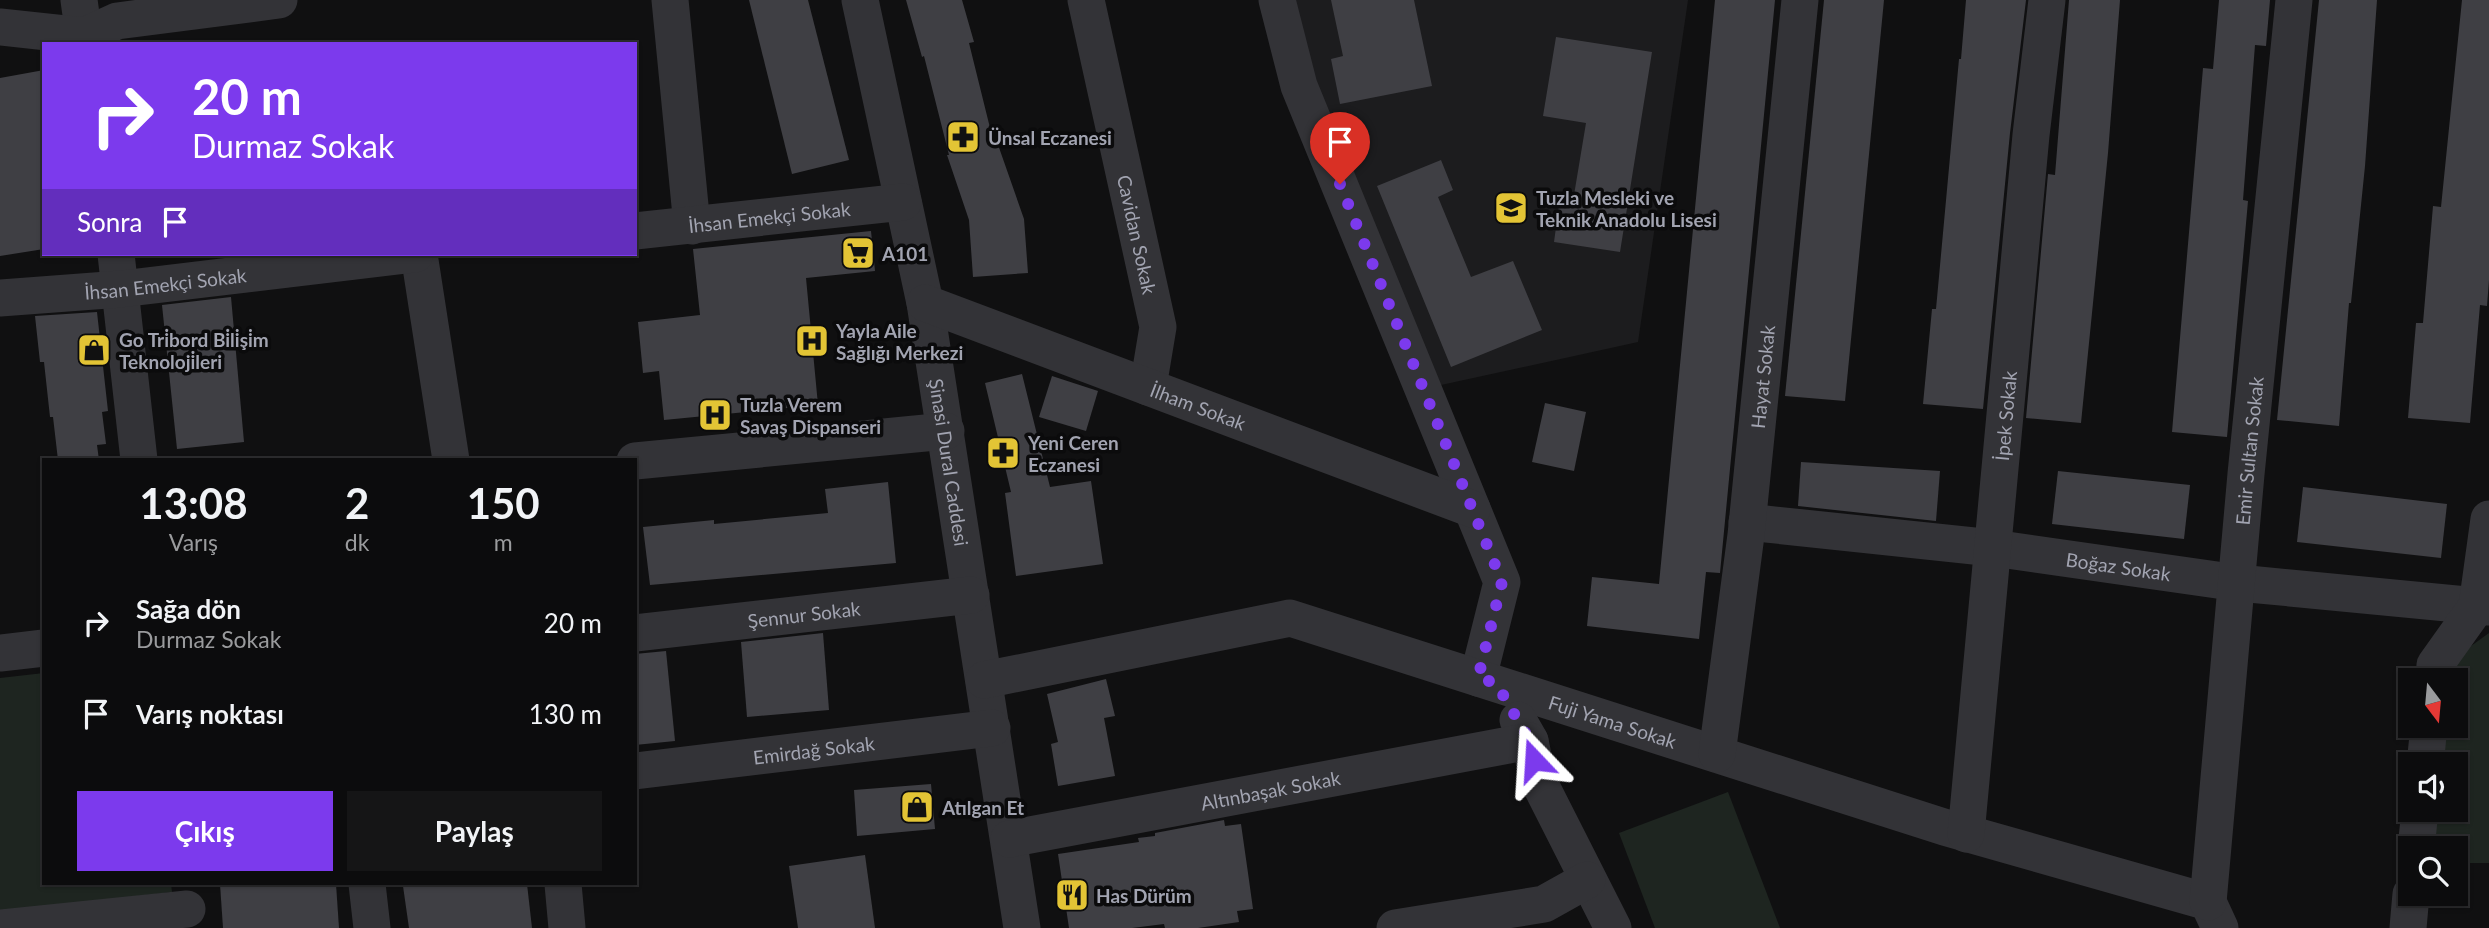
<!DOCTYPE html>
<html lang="tr">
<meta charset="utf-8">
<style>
:root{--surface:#0c0c0d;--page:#151516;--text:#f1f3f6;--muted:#9a9b9d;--line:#2c2c2e;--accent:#7c3aed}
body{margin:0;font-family:Lato,sans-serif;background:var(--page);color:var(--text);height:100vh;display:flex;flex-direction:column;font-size:26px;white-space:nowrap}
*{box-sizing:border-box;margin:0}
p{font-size:23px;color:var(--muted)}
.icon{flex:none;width:38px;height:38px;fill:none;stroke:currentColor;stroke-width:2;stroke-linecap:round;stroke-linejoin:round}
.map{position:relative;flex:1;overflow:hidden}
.drawer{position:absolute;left:42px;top:458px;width:595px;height:427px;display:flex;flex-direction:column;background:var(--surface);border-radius:0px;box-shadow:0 2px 5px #0004,0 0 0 2px var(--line)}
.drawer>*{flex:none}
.top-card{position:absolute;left:42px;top:42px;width:595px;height:214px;border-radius:0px;box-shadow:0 2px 5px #0004,0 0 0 2px var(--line);background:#7c3aed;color:#fff;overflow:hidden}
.needle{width:46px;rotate:164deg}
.tools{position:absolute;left:2398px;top:668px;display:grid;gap:14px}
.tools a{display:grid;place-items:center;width:70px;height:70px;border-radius:0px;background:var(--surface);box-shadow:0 2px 5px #0004,0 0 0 2px var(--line);font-size:35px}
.pin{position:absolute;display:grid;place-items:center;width:60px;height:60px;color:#fff;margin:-72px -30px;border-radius:50% 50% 50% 0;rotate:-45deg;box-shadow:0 0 7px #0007}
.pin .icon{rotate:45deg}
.me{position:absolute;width:77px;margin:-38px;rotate:340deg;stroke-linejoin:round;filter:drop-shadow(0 0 5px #0008)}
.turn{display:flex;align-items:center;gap:24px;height:147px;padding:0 35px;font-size:32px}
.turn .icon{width:91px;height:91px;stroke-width:2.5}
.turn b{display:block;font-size:49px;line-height:60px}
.then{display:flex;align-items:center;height:66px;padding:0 35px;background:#0003;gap:14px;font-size:26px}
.eta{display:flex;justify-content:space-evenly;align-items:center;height:119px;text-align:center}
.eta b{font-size:42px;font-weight:700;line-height:49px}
.primary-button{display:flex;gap:14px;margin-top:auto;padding:14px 35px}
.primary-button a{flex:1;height:80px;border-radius:0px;background:var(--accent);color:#fff;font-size:28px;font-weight:700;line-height:80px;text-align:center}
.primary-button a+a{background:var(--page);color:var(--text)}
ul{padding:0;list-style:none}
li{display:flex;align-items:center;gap:21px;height:91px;padding:0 35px}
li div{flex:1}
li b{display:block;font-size:26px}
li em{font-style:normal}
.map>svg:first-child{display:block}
</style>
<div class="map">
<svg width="2489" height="928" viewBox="0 0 2489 928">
<rect width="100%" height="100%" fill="#101011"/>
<!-- built -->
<path fill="#1c1c1e" d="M 1292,0 L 1688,0 L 1638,342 L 1441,385 L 1306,74 Z"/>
<!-- green -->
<g fill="#1e2520">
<path d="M 2489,633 L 2489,863 L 2455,863 L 2455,849 L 2425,849 L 2429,810 L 2455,810 L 2455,765 L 2433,765 L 2437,726 L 2455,726 L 2455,681 L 2441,681 L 2442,667 Z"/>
<path d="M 44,673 L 44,884 L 171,884 L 172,892 L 0,912 L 0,678 Z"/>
<path d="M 1728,792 L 1780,928 L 1655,928 L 1619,833 Z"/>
</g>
<!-- building -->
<g fill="#3f3f44">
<path d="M 749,0 L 808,0 L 849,160 L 792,174 Z"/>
<path d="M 906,0 L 962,0 L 974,42 L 969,43 L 993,140 L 996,139 L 1024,219 L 1028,273 L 973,277 L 969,220 L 947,155 L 949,155 L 924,56 L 922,57 Z"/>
<path d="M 1331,0 L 1414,0 L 1432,86 L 1340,104 L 1331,59 L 1343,56 Z"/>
<path d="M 1715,0 L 1775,0 L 1720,573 L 1706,572 L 1699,639 L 1587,626 L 1592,577 L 1659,584 Z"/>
<path d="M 1824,0 L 1884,0 L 1845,401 L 1785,396 Z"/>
<path d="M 1966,0 L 2026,0 L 2010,133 L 1983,409 L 1923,404 L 1932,309 L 1936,309 L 1959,59 L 1961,59 Z"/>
<path d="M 2069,0 L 2120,0 L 2108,153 L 2081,423 L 2026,418 L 2048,174 L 2055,175 Z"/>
<path d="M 2219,0 L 2270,0 L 2266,46 L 2255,45 L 2243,200 L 2248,201 L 2227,437 L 2172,432 L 2203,68 L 2213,69 Z"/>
<path d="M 2319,0 L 2377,0 L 2365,166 L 2351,303 L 2349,303 L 2339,426 L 2277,420 Z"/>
<path d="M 2462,0 L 2489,0 L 2489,280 L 2487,306 L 2480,305 L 2470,423 L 2408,418 L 2416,323 L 2423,323 L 2433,206 L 2441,207 Z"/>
<path d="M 1556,37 L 1652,52 L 1620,252 L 1554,242 L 1559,205 L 1572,207 L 1586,123 L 1543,116 Z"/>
<path d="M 44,70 L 44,249 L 0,256 L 0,78 Z"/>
<path d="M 1441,160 L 1453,190 L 1438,197 L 1471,277 L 1513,261 L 1542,330 L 1451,367 L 1377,186 Z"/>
<path d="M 871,231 L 875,271 L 806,278 L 818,405 L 664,420 L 659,371 L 643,373 L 638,322 L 700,315 L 693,249 Z"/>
<path d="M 231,297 L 244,442 L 177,449 L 162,305 Z"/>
<path d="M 97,312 L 108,411 L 102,412 L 106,444 L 97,445 L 99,460 L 58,460 L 53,417 L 50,417 L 44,362 L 40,362 L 35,316 Z"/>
<path d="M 1022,374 L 1050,487 L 1091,481 L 1103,564 L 1016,576 L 1005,493 L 1011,492 L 985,383 Z"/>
<path d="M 1052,376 L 1098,391 L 1086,431 L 1039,417 Z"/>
<path d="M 1545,403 L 1586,412 L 1574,471 L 1532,462 Z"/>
<path d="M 1801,462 L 1940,471 L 1936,521 L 1798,506 Z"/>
<path d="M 2058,471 L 2190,485 L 2184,539 L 2052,524 Z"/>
<path d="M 888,482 L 896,563 L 650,585 L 643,527 L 714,520 L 714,524 L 828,513 L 825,489 Z"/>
<path d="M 2303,487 L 2447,504 L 2441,558 L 2297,542 Z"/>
<path d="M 823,633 L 829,710 L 747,717 L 741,642 Z"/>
<path d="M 666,651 L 675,741 L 635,745 L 635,654 Z"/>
<path d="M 1106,679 L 1115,716 L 1104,718 L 1115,776 L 1058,786 L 1051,744 L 1058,742 L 1047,694 Z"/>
<path d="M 931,784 L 935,829 L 857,836 L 854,790 Z"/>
<path d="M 1224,820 L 1225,826 L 1241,824 L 1248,873 L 1253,909 L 1237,911 L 1239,922 L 1198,928 L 1165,928 L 1164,924 L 1132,928 L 1069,928 L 1058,854 L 1139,842 L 1138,838 L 1155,836 L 1155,833 Z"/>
<path d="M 865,855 L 875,928 L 798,928 L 789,866 Z"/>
<path d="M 220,884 L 336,884 L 339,928 L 223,928 Z"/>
<path d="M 424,884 L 527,884 L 532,928 L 409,928 L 403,886 Z"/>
</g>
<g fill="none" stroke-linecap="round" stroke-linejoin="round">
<!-- minor -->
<g stroke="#333337" stroke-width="37">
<path d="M 79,0 L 85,44"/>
<path d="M 670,0 L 692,226"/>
<path id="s1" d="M 860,0 L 925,303 L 1022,928"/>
<path id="s2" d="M 1086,0 L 1158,327 L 1148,387"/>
<path d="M 1277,0 L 1299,86 L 1502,582 L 1478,678"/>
<path d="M 0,27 L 84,36 L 117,21 L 279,0"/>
<path id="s3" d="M 635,231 L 903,202"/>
<path d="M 116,254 L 139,460"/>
<path d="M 419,254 L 451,460"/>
<path id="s4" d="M 0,298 L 121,289 L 415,254"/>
<path id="s5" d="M 925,303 L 1472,509"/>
<path d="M 635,461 L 946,431"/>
<path id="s6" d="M 1747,522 L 1993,548 L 2238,583 L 2489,607"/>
<path id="s7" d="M 635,633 L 971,595"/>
<path d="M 0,653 L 44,648"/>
<path id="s8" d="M 984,680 L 1290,618 L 1944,827 L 2208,902 L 2220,928"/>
<path d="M 2434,681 L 2435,665 L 2477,606 L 2489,519"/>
<path d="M 1518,720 L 1530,741 L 1538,780 L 1613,928"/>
<path id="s9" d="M 1717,754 L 1746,535 L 1800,0"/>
<path d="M 2425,765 L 2429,726"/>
<path id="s10" d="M 635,771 L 992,728"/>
<path id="s11" d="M 1966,834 L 2031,135 L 2047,0"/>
<path id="s12" d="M 1009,839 L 1530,741"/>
<path d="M 2416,849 L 2420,810"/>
<path d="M 367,884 L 372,928"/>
<path d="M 563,884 L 567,928"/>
<path id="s13" d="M 2208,902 L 2246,474 L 2294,0"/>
<path d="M 0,928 L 187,909"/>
<path d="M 1395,928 L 1544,904 L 1587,880"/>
<path d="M 2408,928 L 2411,894"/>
</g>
</g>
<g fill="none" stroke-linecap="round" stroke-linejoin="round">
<!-- route -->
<path stroke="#7c3aed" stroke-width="12" stroke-dasharray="0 21.6" d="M 1340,184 L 1502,582 L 1478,678 L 1496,683 L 1530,741 L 1534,760"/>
</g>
<!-- icons -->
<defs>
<symbol id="pharmacy-square" viewBox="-11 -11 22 22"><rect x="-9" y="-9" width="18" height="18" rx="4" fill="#e3c435" stroke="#0b0b0c"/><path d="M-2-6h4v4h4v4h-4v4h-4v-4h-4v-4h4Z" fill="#111"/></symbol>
<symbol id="school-square" viewBox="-11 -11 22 22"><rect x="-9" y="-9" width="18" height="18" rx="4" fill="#e3c435" stroke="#0b0b0c"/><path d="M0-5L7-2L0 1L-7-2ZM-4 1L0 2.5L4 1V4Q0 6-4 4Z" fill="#111"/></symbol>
<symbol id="supermarket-square" viewBox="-11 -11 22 22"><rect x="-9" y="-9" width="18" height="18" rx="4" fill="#e3c435" stroke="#0b0b0c"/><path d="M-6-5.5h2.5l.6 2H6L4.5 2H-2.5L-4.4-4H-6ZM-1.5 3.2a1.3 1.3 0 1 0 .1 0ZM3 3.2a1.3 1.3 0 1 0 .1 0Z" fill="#111"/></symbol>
<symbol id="hospital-square" viewBox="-11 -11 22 22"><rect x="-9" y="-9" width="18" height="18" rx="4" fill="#e3c435" stroke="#0b0b0c"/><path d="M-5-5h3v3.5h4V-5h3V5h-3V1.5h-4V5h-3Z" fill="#111"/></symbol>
<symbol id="shop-square" viewBox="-11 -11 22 22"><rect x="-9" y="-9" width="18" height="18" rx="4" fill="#e3c435" stroke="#0b0b0c"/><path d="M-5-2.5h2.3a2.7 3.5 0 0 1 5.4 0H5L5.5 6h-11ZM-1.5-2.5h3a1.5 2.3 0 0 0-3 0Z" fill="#111"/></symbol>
<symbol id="restaurant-square" viewBox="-11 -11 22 22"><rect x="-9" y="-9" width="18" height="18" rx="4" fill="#e3c435" stroke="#0b0b0c"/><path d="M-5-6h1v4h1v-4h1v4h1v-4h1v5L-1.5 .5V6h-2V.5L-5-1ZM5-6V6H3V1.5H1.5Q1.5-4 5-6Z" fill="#111"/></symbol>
</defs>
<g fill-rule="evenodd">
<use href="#pharmacy-square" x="944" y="118" width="38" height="38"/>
<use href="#school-square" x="1492" y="189" width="38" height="38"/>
<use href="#supermarket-square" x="839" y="234" width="38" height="38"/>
<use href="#hospital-square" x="793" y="322" width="38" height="38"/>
<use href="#shop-square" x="75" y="331" width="38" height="38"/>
<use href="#hospital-square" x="696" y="396" width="38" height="38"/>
<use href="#pharmacy-square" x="984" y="434" width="38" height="38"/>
<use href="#shop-square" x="898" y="788" width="38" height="38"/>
<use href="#restaurant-square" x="1053" y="876" width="38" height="38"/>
</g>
<g text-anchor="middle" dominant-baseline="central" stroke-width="7" stroke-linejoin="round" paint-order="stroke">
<!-- poi labels -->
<g font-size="19" font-weight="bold" fill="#a2a4b1" stroke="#0b0b0c" text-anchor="start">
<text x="988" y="137">Ünsal Eczanesi</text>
<text x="1536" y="197">Tuzla Mesleki ve<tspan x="1536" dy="22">Teknik Anadolu Lisesi</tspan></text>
<text x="882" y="253">A101</text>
<text x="836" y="330">Yayla Aile<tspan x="836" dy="22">Sağlığı Merkezi</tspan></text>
<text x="119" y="339">Go Tri̇bord Bi̇li̇şi̇m<tspan x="119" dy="22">Teknoloji̇leri</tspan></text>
<text x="740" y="404">Tuzla Verem<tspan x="740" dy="22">Savaş Dispanseri</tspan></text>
<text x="1028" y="442">Yeni Ceren<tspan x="1028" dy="22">Eczanesi</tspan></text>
<text x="942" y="807">Atılgan Et</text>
<text x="1096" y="895">Has Dürüm</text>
</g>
<!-- street labels -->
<g font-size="19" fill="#a2a4b1" stroke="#0b0b0c">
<text stroke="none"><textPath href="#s3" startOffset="135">İhsan Emekçi Sokak</textPath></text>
<text stroke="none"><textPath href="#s2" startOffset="240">Cavidan Sokak</textPath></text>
<text stroke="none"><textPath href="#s4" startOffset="166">İhsan Emekçi Sokak</textPath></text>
<text stroke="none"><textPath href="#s9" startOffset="380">Hayat Sokak</textPath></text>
<text stroke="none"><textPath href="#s5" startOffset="292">İlham Sokak</textPath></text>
<text stroke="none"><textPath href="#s11" startOffset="420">İpek Sokak</textPath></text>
<text stroke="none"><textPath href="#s13" startOffset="453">Emir Sultan Sokak</textPath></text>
<text stroke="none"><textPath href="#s1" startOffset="471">Şinasi Dural Caddesi</textPath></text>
<text stroke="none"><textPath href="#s6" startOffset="374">Boğaz Sokak</textPath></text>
<text stroke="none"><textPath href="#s7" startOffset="170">Şennur Sokak</textPath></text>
<text stroke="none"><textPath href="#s8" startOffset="651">Fuji Yama Sokak</textPath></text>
<text stroke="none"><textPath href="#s10" startOffset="180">Emirdağ Sokak</textPath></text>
<text stroke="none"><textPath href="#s12" startOffset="266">Altınbaşak Sokak</textPath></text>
</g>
</g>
</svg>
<div class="tools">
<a><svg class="needle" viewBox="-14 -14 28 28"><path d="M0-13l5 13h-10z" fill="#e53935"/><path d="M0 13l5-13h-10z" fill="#9a9b9d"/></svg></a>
<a><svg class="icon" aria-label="sound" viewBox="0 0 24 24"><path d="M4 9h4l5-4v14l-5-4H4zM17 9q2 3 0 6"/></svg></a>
<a><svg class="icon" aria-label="search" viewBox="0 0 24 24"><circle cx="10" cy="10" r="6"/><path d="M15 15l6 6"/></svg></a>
</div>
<div class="pin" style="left:1340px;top:184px;background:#d93025"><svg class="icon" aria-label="arrive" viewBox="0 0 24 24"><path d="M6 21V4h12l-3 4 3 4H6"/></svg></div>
<svg class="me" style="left:1534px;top:760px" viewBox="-20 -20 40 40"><path d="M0-17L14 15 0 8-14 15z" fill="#7c3aed" stroke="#fff" stroke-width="4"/></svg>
<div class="top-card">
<div class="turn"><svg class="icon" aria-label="right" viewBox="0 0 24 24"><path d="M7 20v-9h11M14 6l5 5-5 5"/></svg><div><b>20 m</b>Durmaz Sokak</div></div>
<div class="then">Sonra<svg class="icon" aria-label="arrive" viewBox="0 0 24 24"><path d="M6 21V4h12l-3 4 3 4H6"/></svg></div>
</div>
<section class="drawer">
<div class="eta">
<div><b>13:08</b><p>Varış</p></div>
<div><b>2</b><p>dk</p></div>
<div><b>150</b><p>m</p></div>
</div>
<ul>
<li><svg class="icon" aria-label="right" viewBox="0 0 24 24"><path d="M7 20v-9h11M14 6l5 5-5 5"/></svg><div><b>Sağa dön</b><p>Durmaz Sokak</p></div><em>20 m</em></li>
<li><svg class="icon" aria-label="arrive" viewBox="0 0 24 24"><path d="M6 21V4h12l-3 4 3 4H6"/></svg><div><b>Varış noktası</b></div><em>130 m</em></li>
</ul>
<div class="primary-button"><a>Çıkış</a><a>Paylaş</a></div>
</section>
</div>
